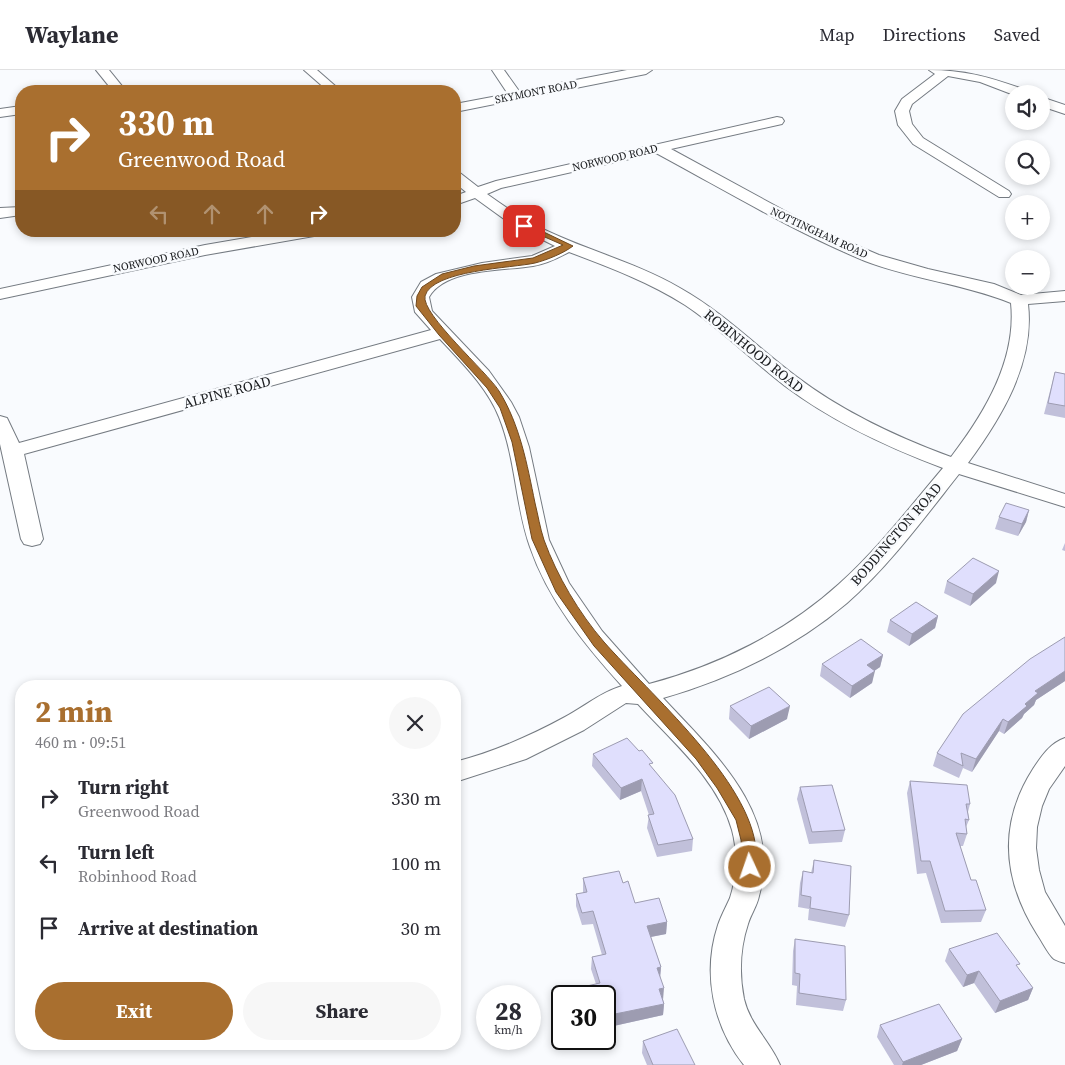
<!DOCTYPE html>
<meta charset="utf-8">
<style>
:root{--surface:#fff;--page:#f7f7f7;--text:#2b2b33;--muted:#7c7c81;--line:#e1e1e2;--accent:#a96f2f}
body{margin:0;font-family:"Source Serif 4",serif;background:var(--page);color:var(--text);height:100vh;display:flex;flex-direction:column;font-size:19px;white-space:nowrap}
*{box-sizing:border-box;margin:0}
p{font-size:16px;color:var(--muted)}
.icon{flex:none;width:28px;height:28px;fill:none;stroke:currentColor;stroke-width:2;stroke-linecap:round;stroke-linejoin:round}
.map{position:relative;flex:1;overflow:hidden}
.panel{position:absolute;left:15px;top:610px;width:446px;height:370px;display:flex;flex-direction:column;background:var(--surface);border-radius:20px;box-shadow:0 2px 8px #0003}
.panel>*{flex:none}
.top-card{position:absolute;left:15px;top:15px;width:446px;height:152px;border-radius:20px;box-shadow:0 2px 8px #0003;background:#a96f2f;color:#fff;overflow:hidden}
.fabs{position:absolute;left:1005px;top:15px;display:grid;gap:10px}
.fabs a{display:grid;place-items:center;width:45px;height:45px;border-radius:50%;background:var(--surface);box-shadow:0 2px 8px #0003;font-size:25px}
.speed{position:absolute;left:476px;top:915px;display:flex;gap:10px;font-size:25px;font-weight:700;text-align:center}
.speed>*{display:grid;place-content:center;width:65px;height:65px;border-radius:50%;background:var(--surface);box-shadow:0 2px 8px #0003;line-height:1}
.speed small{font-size:12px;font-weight:400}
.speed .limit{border:2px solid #111;border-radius:8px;background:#fff;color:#111}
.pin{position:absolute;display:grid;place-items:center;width:42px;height:42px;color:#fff;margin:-21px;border-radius:10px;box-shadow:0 2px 8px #0006}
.me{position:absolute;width:55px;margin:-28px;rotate:357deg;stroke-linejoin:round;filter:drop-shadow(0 0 4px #0008)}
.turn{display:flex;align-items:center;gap:18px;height:105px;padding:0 20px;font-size:22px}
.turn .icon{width:65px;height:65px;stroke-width:2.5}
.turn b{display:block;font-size:35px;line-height:42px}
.lanes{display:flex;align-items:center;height:48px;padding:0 20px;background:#0003;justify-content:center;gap:25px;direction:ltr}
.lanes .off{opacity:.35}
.round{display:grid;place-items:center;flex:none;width:52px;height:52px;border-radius:26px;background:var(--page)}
.summary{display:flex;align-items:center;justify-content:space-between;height:85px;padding:0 20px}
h1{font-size:30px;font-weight:700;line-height:38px;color:var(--accent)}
.action{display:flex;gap:10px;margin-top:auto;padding:10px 20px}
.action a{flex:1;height:58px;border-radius:30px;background:var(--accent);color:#fff;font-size:20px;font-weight:700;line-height:58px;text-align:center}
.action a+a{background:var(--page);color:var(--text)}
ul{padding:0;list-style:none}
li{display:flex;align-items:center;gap:15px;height:65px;padding:0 20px}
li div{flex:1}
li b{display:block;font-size:19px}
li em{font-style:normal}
header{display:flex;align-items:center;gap:30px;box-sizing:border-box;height:70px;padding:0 25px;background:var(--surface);border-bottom:1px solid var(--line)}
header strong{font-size:24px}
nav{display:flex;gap:28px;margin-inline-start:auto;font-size:18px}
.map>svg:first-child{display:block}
</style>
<header>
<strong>Waylane</strong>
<nav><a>Map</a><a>Directions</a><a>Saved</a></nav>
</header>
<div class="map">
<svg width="1065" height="995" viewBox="0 0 1065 995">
<rect width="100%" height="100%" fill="#f9fbfe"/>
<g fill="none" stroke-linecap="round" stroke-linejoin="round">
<defs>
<g id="minor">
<path d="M 96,0 L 109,0 L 126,21 L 113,21 Z"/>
<path d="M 304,0 L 317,0 L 341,21 L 328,21 Z"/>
<path d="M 492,0 L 504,0 L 519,21 L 627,0 L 652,0 L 646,4 L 455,42 L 455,34 L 508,24 Z"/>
<path d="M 929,0 C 966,0 993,8 1028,21 L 1029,24 L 1014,25 L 980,12 L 948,6 L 912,34 L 909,41 L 912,54 L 923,68 L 1009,121 L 1011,124 L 1009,127 L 999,127 L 913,74 L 898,55 L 895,41 L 902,29 L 935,4 Z"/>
<path d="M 1041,27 L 1065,35 L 1065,44 L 1041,36 Z"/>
<path d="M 21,36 L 21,44 L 0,47 L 0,39 Z"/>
<path d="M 777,47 L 782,48 L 784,51 L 782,54 L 671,79 L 818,159 L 879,185 L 928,199 L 994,214 L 1021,225 L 1065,221 L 1065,231 L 1028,234 C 1035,293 1001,348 968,393 L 1065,424 L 1065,437 L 959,404 C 925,447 889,496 847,533 C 794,578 729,609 663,628 C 713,682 783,744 759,826 C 757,836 751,844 748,854 C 740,878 739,904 744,929 C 750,955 770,971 780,995 L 744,995 C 713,956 702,903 718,855 C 721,846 726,837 730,828 C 737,807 738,782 732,760 C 718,710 672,671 638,634 L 626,633 L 584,660 L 526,689 L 455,712 L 455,692 C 494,682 530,666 565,647 C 584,637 601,622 622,616 C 585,575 548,530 530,477 C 515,435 516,389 499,347 C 487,317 462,293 440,269 L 24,384 L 43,469 L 40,474 L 32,476 L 24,474 L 21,469 L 0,374 L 0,346 L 7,348 L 19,373 L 431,260 L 415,242 L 412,227 L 421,212 L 436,204 L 482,193 L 532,186 L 555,176 L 511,154 L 475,128 L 455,135 L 455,126 L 466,122 L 455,113 L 455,102 L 460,103 L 478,117 L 496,111 ZM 656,83 C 725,120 792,161 865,191 C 912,209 964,214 1011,233 C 1017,290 984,344 951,387 C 897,367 843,342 797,307 C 758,278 723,242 680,218 C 637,193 589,181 545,160 C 524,150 505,137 487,124 L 501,118 ZM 569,182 C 609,197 649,212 685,235 C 721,259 751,290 785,316 C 833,352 887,377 943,398 C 910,437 877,480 839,514 C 786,562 718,596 649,614 L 602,561 L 569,513 L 549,470 L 529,377 L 519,347 L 511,332 L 489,301 L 432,241 L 429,227 C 446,198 503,201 533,196 C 546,194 558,188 569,182 Z"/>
<path d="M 21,137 L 21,145 L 0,148 L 0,138 Z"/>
<path d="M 286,161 L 322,161 L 320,164 L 314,166 L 205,185 L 0,229 L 0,219 L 205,175 Z"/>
<path d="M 1065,668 L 1065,696 L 1049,719 L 1042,736 L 1037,757 L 1036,778 L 1039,800 L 1045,822 L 1065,856 L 1065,893 C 1062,892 1057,891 1054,889 C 1048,884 1042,871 1037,864 C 1003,810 998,754 1033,699 C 1041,687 1050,673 1065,668 Z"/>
</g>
</defs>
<!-- minor casing -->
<use href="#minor" stroke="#757b82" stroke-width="2"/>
<!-- minor -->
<use href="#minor" fill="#fff" fill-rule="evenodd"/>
</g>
<!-- wall -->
<g fill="#c1c0da">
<path d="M 1055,302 L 1065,304 L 1065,348 L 1044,344 Z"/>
<path d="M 1029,440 L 1026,452 L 1018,466 L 995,459 L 999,447 Z"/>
<path d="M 1065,473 L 1065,481 L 1062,480 Z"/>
<path d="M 947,511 L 996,513 L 970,536 L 944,523 Z"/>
<path d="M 938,546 L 935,558 L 909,576 L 887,562 L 890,550 Z"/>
<path d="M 1065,567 L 1065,611 L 1036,630 L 1034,635 L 1024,644 L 1022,648 L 1004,664 L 999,661 L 972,702 L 963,698 L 959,708 L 933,696 L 937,683 Z"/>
<path d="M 883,585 L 880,597 L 874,601 L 872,613 L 850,628 L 820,606 L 822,594 Z"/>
<path d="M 730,636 L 787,649 L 749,669 L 729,649 Z"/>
<path d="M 593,684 L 652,698 L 693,769 L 692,781 L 657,787 L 647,758 L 649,745 L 641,721 L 620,730 L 592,696 Z"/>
<path d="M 910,711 L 970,734 L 968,742 L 969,750 L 966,757 L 967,764 L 963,776 L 960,776 L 971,810 L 986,840 L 981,852 L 941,853 L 926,803 L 917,804 L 907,723 Z"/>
<path d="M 800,717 L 845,760 L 842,772 L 809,774 L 797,729 Z"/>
<path d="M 814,790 L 849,845 L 845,857 L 808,850 L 809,839 L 798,837 L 800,813 L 803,801 L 811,803 Z"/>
<path d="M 583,808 L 623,813 L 635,833 L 667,852 L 666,864 L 651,867 L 661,897 L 660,906 L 663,929 L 664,934 L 663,945 L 609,957 L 605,945 L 605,926 L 586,926 L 587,916 L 596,914 L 591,899 L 592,887 L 602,885 L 593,854 L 582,855 L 576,836 L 576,824 L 583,823 Z"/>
<path d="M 795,869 L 846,930 L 843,941 L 796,935 L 797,916 L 792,915 L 793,881 Z"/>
<path d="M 949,879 L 1018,898 L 1033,918 L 1028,930 L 995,943 L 974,913 L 963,917 L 945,891 Z"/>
<path d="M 880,955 L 962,969 L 957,981 L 921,995 L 894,995 L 877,967 Z"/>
<path d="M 643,971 L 695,995 L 647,995 L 642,983 Z"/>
</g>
<!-- shaded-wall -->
<g fill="#9d9cb1">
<path d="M 1029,440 L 1026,452 L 1018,466 L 1022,454 Z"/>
<path d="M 999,501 L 996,513 L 970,536 L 973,524 Z"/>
<path d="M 938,546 L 935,558 L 909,576 L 912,564 Z"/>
<path d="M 883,585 L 880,597 L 864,608 L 867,595 Z"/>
<path d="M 875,601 L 872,613 L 850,628 L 852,616 Z"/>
<path d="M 1065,601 L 1065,611 L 1036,630 L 1034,635 L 1024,644 L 1022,648 L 1004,664 L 1008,652 L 1025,634 L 1035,621 Z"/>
<path d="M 790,636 L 787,649 L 749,669 L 751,656 Z"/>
<path d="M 1003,649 L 999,661 L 972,702 L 976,689 Z"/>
<path d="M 642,709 L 641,721 L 620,730 L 621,718 Z"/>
<path d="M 667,852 L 666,864 L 645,868 L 647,856 Z"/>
<path d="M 661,897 L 660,909 L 657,898 Z"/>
<path d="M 979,901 L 974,913 L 963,917 L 967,905 Z"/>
<path d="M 664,918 L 663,930 L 659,919 Z"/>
<path d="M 1033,918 L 1028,930 L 995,943 L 1000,931 Z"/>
<path d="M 664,934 L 663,945 L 609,957 L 610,945 Z"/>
<path d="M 962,969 L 957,981 L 921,995 L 902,995 L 903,992 Z"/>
</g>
<!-- building -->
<g fill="#e0dffd" stroke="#9d9cb1">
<path d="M 1055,302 L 1065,304 L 1065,336 L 1048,333 Z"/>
<path d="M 1006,433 L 1029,440 L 1022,454 L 999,447 Z"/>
<path d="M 973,488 L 999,501 L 973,524 L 947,511 Z"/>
<path d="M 916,532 L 938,546 L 912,564 L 890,550 Z"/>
<path d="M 1065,567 L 1065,601 L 1035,621 L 1038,623 L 1025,634 L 1027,636 L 1008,652 L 1003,649 L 976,689 L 961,683 L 963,696 L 937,683 L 963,644 L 1030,589 Z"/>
<path d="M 861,569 L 883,585 L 867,595 L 875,601 L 852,616 L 822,594 Z"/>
<path d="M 769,617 L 790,636 L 751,656 L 730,636 Z"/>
<path d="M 627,668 L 639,681 L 642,680 L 653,693 L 649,694 L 675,725 L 693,769 L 658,775 L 648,745 L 654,744 L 642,709 L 621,718 L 593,684 Z"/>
<path d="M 910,711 L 967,715 L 970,734 L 966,734 L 969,750 L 965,749 L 967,764 L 956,763 L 971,810 L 976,810 L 986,840 L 945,841 L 930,791 L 921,791 Z"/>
<path d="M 832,715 L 845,760 L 812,762 L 800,717 Z"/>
<path d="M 814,790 L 851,796 L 849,845 L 810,838 L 811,827 L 801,825 L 803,801 L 813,803 Z"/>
<path d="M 619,801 L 623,813 L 628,811 L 635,833 L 659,828 L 667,852 L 647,856 L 661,897 L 657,898 L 664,918 L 659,919 L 664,934 L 610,945 L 605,930 L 605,926 L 590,926 L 587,916 L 600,913 L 592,887 L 606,884 L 593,841 L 582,843 L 576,824 L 587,822 L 583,808 Z"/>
<path d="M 997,863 L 1020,894 L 1016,895 L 1033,918 L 1000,931 L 979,901 L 967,905 L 949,879 Z"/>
<path d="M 795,869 L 845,876 L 846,930 L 799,923 L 800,904 L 795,903 Z"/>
<path d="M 939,934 L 962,969 L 903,992 L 880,955 Z"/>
<path d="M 677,959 L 695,995 L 653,995 L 643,971 Z"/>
</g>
<!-- route -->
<path fill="#a96f2f" stroke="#6e481f" d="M 522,154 L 527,154 L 573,176 C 564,183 547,190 535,193 C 513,198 432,200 425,226 C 421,244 487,302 499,321 C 520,355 527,394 535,433 C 538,445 540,458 544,470 C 557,506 579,543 604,572 C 649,623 751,711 756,780 C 756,787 758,794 755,801 L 750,803 L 745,801 L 743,797 L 741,770 L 736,750 L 717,718 L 696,689 L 594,576 L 556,522 L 532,469 L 512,372 L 500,338 L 487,318 L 439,265 L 416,236 L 417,226 L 422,217 L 442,204 L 474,196 L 533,188 L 563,175 L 522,157 Z"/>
<g text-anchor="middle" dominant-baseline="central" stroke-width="5" stroke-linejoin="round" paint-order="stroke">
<!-- far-street labels -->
<g font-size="11" fill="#191b1e" stroke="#f9fbfe">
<text transform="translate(536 22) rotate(-11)">SKYMONT ROAD</text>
<text transform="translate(615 88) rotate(-13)">NORWOOD ROAD</text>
<text transform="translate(819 163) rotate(25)">NOTTINGHAM ROAD</text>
<text transform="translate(156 190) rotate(-12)">NORWOOD ROAD</text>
</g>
<!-- street labels -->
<g font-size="14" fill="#191b1e" stroke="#f9fbfe">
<text transform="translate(754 281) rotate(39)">ROBINHOOD ROAD</text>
<text transform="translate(227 322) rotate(-15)">ALPINE ROAD</text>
<text transform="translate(896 464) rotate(-49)">BODDINGTON ROAD</text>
</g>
</g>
</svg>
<div class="fabs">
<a><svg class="icon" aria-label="sound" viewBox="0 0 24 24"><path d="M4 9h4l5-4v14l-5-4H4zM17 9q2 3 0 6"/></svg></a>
<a><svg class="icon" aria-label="search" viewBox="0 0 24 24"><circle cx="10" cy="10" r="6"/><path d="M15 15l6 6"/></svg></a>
<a>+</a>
<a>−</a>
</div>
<div class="speed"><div>28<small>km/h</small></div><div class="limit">30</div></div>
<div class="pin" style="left:524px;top:156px;background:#d93025"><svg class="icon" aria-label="arrive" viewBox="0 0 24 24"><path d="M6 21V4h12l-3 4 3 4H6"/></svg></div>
<svg class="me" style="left:750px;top:797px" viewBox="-20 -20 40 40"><circle r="17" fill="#a96f2f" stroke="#fff" stroke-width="3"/><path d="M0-11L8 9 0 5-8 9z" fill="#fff"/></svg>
<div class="top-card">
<div class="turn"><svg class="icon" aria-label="right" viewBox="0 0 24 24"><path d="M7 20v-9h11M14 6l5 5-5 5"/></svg><div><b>330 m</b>Greenwood Road</div></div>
<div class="lanes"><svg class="icon off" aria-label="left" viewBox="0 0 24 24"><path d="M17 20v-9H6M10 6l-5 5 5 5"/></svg><svg class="icon off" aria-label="ahead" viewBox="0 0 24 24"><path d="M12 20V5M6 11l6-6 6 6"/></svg><svg class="icon off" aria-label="ahead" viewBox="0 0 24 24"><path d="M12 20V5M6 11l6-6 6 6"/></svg><svg class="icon" aria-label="right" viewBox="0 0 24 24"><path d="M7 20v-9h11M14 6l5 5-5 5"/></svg></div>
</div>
<section class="panel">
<div class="summary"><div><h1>2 min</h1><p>460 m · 09:51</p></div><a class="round"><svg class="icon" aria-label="close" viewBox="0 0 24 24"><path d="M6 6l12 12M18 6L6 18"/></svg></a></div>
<ul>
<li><svg class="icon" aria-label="right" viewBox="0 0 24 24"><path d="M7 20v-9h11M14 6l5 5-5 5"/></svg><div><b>Turn right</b><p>Greenwood Road</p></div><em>330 m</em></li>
<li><svg class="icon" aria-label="left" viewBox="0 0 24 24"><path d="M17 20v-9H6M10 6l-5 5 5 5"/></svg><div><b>Turn left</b><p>Robinhood Road</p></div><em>100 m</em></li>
<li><svg class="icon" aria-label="arrive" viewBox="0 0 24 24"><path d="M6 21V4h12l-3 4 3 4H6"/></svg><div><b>Arrive at destination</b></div><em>30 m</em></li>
</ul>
<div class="action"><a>Exit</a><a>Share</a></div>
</section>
</div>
